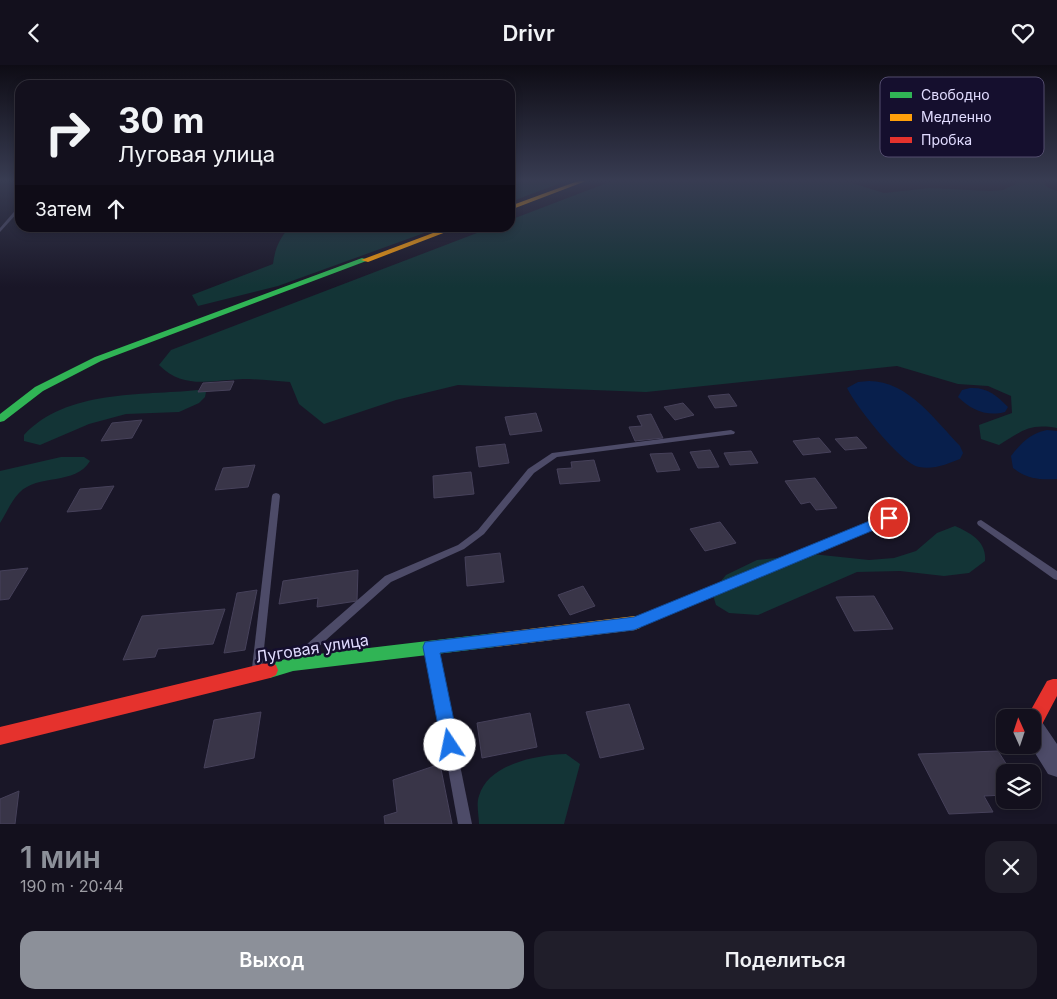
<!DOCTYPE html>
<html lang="ru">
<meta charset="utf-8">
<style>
:root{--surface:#13101d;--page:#201e2a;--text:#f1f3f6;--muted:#9d9da4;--line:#32303b;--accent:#8c9099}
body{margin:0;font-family:Inter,sans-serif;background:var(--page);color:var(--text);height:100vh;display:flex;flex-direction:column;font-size:19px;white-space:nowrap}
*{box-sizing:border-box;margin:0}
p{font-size:16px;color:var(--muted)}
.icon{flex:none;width:28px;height:28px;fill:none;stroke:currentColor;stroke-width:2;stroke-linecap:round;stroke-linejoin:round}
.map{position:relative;height:759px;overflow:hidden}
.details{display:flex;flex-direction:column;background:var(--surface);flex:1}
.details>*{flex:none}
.hud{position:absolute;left:15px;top:15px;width:500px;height:152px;border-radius:15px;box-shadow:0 2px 8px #0003,0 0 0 1px var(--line);background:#13101d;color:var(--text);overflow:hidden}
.needle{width:32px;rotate:357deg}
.buttons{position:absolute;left:996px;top:644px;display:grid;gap:10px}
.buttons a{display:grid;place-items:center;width:45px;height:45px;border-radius:10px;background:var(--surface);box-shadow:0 2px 8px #0003,0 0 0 1px var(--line);font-size:25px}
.pin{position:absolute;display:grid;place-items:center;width:42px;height:42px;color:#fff;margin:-21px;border:2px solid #fff;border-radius:50%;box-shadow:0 1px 5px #0007}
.me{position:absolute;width:55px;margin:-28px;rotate:349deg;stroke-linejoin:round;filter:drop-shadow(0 0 4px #0008)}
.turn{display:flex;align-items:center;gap:18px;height:105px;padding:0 20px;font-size:22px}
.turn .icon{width:65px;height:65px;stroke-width:2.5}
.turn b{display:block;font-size:35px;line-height:42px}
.then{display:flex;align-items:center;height:48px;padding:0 20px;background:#0003;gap:10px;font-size:19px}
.round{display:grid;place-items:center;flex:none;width:52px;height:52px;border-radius:15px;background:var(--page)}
.head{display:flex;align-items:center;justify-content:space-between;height:85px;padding:0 20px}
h1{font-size:30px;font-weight:600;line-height:38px;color:var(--accent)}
.action{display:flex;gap:10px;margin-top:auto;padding:10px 20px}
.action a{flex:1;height:58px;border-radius:15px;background:var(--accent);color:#fff;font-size:20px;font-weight:600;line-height:58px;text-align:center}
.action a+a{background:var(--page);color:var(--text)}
header{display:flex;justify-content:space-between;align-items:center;height:65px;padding:0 20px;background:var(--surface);font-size:22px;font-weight:600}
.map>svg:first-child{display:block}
</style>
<header><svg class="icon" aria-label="back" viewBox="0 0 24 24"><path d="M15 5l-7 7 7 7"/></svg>Drivr<svg class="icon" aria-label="heart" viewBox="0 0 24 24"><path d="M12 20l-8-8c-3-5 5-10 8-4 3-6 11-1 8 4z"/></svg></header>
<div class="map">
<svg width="1057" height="759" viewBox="0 0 1057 759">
<rect width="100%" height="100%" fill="#191627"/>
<!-- green -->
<g fill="#133436">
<path d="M 510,116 L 566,116 L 510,137 Z"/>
<path d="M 612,116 L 845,116 L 884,128 L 930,123 L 990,126 L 1003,125 L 1016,119 L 1017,116 L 1043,116 L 1047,122 L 1057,126 L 1057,363 C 1029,358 1022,366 999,380 L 981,374 L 979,360 L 1012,348 L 1011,331 L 988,321 L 958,319 L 897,301 L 646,327 L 458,320 L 396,335 L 324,359 L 299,339 L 290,317 C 274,316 259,314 243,314 C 212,315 183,325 159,300 L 171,285 L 490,163 L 510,162 L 510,155 Z"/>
<path d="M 289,163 L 289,162 L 438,163 L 278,221 L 198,241 L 192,230 L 273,199 C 275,184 279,174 289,163 Z"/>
<path d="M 198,325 L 206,327 L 205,332 L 199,338 L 179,347 L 126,349 L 89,359 L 40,380 L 24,376 L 24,370 C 67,324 141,331 198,325 Z"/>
<path d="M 61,392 L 84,392 L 90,396 C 75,421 38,408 19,428 C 11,436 6,449 0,458 L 0,406 Z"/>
<path d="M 955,461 C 971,468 987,477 985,496 L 969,508 L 944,511 L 900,506 L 857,507 L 758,550 L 729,548 L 716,540 L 712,527 L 726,510 L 757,495 L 812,489 L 869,495 L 894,493 L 916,486 L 937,468 Z"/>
<path d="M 566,689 L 580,699 L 564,759 L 479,759 C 479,751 476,739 479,731 C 488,699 536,690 566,689 Z"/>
</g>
<!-- water -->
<g fill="#081f4c">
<path d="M 869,316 C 908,316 935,355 960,381 L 963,388 L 960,394 C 947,399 934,405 919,402 C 900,398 856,341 847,323 L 858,317 Z"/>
<path d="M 970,323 C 987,322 996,330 1008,342 L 1005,347 C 987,352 971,345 958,332 L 962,325 Z"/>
<path d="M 1047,365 L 1057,366 L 1057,414 C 1040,415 1027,414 1013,403 L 1011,391 C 1021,378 1031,368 1047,365 Z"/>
</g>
<!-- building -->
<g fill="#393548" stroke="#46415a">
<path d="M 234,316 L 230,325 L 198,327 L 203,318 Z"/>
<path d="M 729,329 L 737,341 L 715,343 L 708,331 Z"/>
<path d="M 683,338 L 694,350 L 675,355 L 664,342 Z"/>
<path d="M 536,348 L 542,366 L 510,370 L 505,352 Z"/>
<path d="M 651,349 L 663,373 L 635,376 L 629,362 L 642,361 L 637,351 Z"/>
<path d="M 142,355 L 132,373 L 101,376 L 112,358 Z"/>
<path d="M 857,372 L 867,383 L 845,385 L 835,374 Z"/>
<path d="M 819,373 L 831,387 L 803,390 L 793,376 Z"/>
<path d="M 505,379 L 509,398 L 479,402 L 476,382 Z"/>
<path d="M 710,385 L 719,402 L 698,403 L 690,387 Z"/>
<path d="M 751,386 L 758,398 L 730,400 L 724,388 Z"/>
<path d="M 672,388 L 680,405 L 657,407 L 650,389 Z"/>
<path d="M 594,395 L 600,416 L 560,419 L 557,404 L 572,403 L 571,397 Z"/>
<path d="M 255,400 L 248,422 L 215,425 L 223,403 Z"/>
<path d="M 471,407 L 474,429 L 434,433 L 433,411 Z"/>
<path d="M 815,413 L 837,443 L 816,445 L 810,437 L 801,439 L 785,416 Z"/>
<path d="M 114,421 L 101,444 L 67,447 L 80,424 Z"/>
<path d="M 720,457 L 736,478 L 705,486 L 690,464 Z"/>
<path d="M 500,488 L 504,517 L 467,521 L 465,492 Z"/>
<path d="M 28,503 L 9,534 L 0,535 L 0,506 Z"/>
<path d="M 358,505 L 357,536 L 317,542 L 318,533 L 279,539 L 283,516 Z"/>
<path d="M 583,521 L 595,541 L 570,550 L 558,530 Z"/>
<path d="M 257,525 L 245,585 L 224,588 L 237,528 Z"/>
<path d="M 874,531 L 893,564 L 854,566 L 836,532 Z"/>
<path d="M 225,544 L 213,579 L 158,584 L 155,592 L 123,595 L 142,551 Z"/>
<path d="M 629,639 L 644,684 L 600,693 L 586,647 Z"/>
<path d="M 261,647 L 254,693 L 204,703 L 214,655 Z"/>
<path d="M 530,648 L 537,682 L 482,693 L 477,658 Z"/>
<path d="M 998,686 L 1012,708 L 1005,708 L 1005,730 L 984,731 L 993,747 L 949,749 L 918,689 Z"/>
<path d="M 440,699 L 452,759 L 385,759 L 384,751 L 397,747 L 393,715 Z"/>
<path d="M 19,726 L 15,759 L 0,759 L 0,734 Z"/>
</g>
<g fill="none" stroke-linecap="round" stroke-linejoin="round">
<!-- lane -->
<g fill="#4d4b68" fill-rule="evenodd">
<path d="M 19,141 L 20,141 L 20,145 L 0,167 L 0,163 Z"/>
<path d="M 731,365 L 735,367 L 734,369 L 557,392 L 534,408 L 484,469 L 464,484 L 391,517 L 307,592 L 303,594 L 299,592 L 298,589 L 299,586 L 385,511 L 458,480 L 478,465 L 528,404 L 552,388 Z"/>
<path d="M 276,428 L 279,429 L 280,431 L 262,603 L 261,607 L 257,608 L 253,607 L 252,603 L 272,431 L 273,429 Z"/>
<path d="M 889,450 L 892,451 L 893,453 L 892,455 L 643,560 L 639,561 L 635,560 L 634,557 L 635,554 Z"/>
<path d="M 981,455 L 1057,506 L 1057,515 L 1054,514 L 978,460 L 977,458 L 978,456 Z"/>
<path d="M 432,582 L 436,584 L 437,587 L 472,759 L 458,759 L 427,587 L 428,584 Z"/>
</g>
<!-- street -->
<path fill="#4d4b68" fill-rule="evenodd" d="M 1032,650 L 1040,654 L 1057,679 L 1057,712 L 1048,709 L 1030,680 L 1032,680 L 1032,652 L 1027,652 Z"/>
<!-- fast -->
<g fill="#30b455" fill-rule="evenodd">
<path d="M 362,193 L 369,195 L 101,296 L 43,326 L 4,356 L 0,357 L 0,349 L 35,322 L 95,292 Z"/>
<path d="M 495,568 L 501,570 L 503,575 L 501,580 L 495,582 L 293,606 L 270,613 L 264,610 L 262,605 L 264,600 L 293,592 Z"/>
</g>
<!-- slow -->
<g fill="#ff9f0a" fill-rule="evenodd">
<path d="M 578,116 L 586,116 L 510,145 L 510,141 Z"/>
<path d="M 449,162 L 459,162 L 368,197 L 361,195 Z"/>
<path d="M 635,551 L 640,553 L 643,558 L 640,563 L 635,565 L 495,582 L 489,580 L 487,575 L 489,570 L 495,568 Z"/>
</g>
<!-- jam -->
<g fill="#e5322d" fill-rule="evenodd">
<path d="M 270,597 L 276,600 L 278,605 L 276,610 L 270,613 L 0,680 L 0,662 Z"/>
<path d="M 1053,614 L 1057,614 L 1057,631 L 1038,667 L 1032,670 L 1032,652 L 1027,652 L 1047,616 Z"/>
</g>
</g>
<!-- sky -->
<linearGradient id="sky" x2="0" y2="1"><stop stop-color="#0e0c15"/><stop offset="0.52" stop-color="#383c52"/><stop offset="1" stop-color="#383c52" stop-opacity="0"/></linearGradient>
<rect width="1057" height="222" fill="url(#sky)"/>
<!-- route -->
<path fill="#1a73e8" stroke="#114b97" d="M 889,448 L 893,450 L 895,453 L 893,457 L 634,565 L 440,588 L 459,680 L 456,687 L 450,690 L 443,687 L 423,582 L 425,577 L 634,552 Z"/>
<g text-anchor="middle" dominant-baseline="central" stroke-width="5" stroke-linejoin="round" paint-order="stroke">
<!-- near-street labels -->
<g font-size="16" fill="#e1dcff" stroke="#150f2e">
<text transform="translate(312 583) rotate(-9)">Луговая улица</text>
</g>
</g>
<!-- legend -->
<rect x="880" y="12" width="164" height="80" rx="8" fill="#150f2e" stroke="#524c6d" stroke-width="1"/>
<rect x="890" y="27" width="22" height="6" fill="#30b455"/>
<rect x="890" y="49" width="22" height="7" fill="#ff9f0a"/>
<rect x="890" y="72" width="22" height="6" fill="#e5322d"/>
<g font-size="14" fill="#e1dcff">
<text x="921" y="35">Свободно</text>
<text x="921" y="57">Медленно</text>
<text x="921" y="80">Пробка</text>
</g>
</svg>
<div class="buttons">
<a><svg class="needle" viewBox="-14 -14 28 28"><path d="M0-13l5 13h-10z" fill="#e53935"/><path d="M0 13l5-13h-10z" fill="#9d9da4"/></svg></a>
<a><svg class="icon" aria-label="layers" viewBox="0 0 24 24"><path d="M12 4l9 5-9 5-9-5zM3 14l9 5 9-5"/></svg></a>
</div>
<div class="pin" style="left:889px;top:453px;background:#d93025"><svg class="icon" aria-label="arrive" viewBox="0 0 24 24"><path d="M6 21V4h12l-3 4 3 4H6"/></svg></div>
<svg class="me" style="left:450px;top:680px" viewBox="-20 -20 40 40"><circle r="19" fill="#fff"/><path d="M0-13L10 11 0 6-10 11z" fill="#1a73e8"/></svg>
<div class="hud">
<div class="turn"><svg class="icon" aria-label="right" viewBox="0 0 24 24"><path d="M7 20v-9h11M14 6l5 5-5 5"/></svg><div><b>30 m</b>Луговая улица</div></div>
<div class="then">Затем<svg class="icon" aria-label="ahead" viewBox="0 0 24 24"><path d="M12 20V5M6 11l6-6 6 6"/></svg></div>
</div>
</div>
<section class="details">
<div class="head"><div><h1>1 мин</h1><p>190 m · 20:44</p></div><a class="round"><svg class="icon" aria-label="close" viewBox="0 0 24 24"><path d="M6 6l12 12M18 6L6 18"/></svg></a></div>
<div class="action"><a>Выход</a><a>Поделиться</a></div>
</section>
